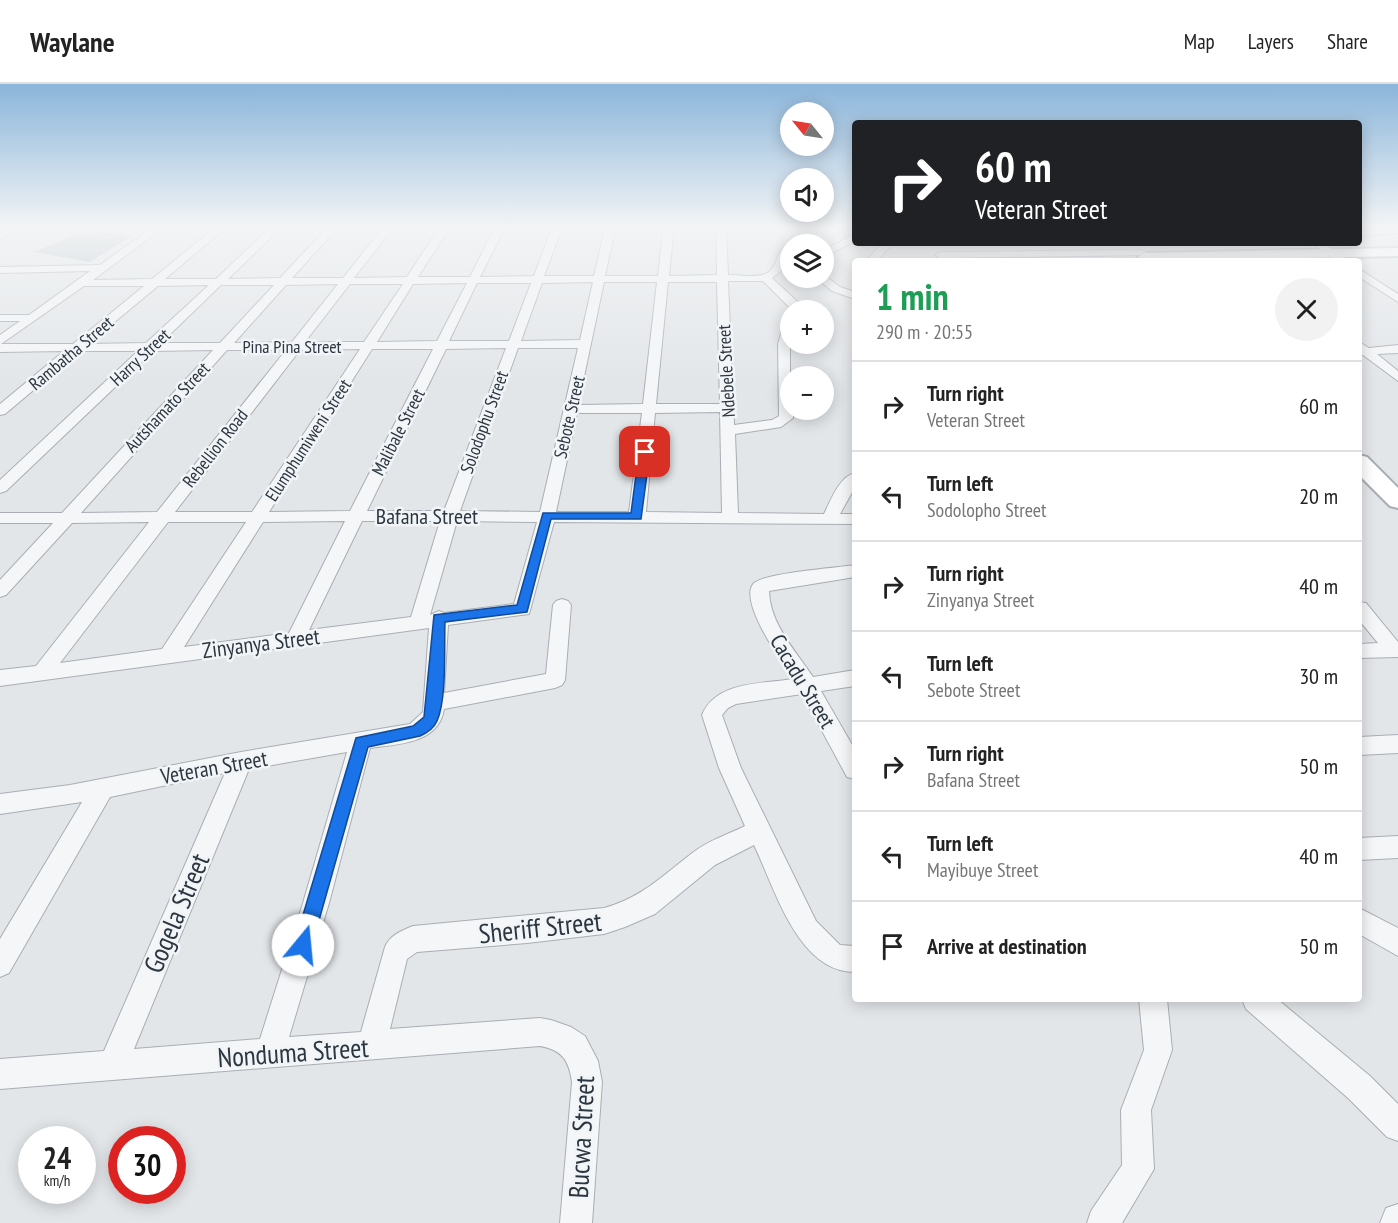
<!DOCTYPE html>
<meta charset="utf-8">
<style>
:root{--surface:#fff;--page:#f2f2f2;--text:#222;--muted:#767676;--line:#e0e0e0}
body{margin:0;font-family:"PT Sans Narrow",sans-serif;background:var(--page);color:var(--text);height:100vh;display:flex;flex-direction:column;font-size:22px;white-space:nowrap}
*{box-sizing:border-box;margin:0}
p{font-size:20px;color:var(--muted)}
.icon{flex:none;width:33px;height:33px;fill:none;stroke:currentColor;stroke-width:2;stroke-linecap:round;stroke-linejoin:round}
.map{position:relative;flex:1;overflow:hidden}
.details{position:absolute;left:852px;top:174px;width:510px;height:744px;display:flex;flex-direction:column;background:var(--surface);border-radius:6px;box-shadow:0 3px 15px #0003}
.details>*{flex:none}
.hud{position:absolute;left:852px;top:36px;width:510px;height:126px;border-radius:6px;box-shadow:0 3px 15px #0003;background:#202124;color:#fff;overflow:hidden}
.needle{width:39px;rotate:300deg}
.controls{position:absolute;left:780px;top:18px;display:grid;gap:12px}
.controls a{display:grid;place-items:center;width:54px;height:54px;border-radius:50%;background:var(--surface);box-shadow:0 3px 15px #0003;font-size:30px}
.speed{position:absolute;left:18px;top:1042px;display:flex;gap:12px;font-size:30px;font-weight:700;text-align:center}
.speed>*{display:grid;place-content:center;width:78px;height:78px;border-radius:50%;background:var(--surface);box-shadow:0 3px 15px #0003;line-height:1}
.speed small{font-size:15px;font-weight:400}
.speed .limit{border:9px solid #d22;background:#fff;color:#111}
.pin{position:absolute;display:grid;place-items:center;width:51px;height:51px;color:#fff;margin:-26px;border-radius:12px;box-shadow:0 3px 9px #0006}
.me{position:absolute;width:66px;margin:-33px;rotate:17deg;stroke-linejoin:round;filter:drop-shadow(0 0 4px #0008)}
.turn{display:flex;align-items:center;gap:21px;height:126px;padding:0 24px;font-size:27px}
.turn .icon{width:78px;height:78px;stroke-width:2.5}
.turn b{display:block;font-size:42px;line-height:51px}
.round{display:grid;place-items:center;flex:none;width:63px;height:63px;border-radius:32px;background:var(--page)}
.headline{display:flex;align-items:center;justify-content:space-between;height:102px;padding:0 24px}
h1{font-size:36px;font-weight:700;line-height:45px;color:#1e9e55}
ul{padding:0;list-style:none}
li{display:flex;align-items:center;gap:18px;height:90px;padding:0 24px;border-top:2px solid var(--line)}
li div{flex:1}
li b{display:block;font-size:22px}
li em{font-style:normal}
header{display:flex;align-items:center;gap:36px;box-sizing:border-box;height:84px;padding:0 30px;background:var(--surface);border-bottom:2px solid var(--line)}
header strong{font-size:28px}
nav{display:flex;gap:33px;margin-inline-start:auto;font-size:21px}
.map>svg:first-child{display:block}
</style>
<header>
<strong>Waylane</strong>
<nav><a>Map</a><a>Layers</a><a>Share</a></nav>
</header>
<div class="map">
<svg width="1398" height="1139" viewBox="0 0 1398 1139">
<rect width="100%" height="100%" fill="#e3e6e9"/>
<!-- building -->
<path fill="#bac0c6" d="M 101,148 L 131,152 L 90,178 L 34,168 L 77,150 L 91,153 Z"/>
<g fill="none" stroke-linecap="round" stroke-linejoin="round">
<defs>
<g id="street">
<path d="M 9,141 L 20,141 L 0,156 L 0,148 Z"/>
<path d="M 156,141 L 167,141 L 93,196 L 152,195 L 218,141 L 229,141 L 165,195 L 216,195 L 273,141 L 284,141 L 228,195 L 280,194 L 330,141 L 340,141 L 292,194 L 343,194 L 385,141 L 395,141 L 354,194 L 407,193 L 441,141 L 451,141 L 418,193 L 470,193 L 496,141 L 506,141 L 480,193 L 534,192 L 553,141 L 563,141 L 544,192 L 594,192 L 606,141 L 616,141 L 605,192 L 658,192 L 664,141 L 674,141 L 669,192 L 717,191 L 716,141 L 726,141 L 728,191 C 738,191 756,194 765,190 C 776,185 775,177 780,168 C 789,154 806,141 822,141 L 797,160 L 790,160 L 786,183 L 772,194 L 799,219 L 802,226 L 792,226 L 763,197 L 728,197 L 734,341 L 772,336 L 779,332 L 778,260 L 784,239 L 790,236 L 790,326 L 794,326 L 793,334 L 781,343 L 735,350 L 738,429 L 824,430 C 831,416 839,393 855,389 L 855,403 L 840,430 L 855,430 L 855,440 L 554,438 L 529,530 L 448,541 L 444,609 L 546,590 L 553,521 L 556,517 L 562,515 L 568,517 L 571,521 L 565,596 L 562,601 L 555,604 L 444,625 C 439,660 397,660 370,664 L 329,819 L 289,953 L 361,948 L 385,863 C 390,851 401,847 413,842 L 604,824 C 642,814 664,790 695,767 C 710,756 729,750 745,742 L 719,684 L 702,631 C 716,597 762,600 793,595 C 783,580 737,516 754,499 C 765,489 836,484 855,481 L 855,493 L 769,507 C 770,540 795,566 813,593 L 855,586 L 855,602 L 821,607 L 855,666 L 855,695 L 847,693 L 802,610 L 736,620 L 728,624 L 722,631 L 741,684 L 816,837 L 840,861 L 855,862 L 855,888 C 798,888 775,805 754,761 L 715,781 L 655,830 L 625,843 L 604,850 L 527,859 L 417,868 L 407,875 L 390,945 L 540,934 L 551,936 L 571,943 L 585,952 L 598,977 L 602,998 L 592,1139 L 560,1139 L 572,998 C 569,976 562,966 540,962 L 0,1005 L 0,975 L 104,967 L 225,689 L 110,713 L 9,889 L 0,893 L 0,855 L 82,718 L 0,730 L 0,710 L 70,701 L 241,668 L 410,640 L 423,628 L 429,544 L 0,602 L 0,586 L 36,582 L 149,438 L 72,439 L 6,511 L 0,513 L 0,496 L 53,439 L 0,439 L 0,429 L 62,429 L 213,266 L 153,267 L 6,407 L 0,409 L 0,396 L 138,267 L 80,267 L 5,330 L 0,331 L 0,320 L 64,267 L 0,268 L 0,251 L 20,237 L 0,237 L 0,231 L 29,231 L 90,187 L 0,189 L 0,183 L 100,181 ZM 593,198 L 580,256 L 521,257 L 542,199 ZM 604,198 L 657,198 L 643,320 L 578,321 ZM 668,198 L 717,198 L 720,320 L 656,320 ZM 467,199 L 437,257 L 377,258 L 413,200 ZM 477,199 L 531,199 L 509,257 L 449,257 ZM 338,200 L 292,258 L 234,259 L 286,201 ZM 350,200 L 403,200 L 364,258 L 305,258 ZM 209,201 L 146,259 L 88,260 L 158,202 ZM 221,201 L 274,201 L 220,259 L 161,259 ZM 84,202 L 144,202 L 73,260 L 1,260 ZM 506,264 L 444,427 L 367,427 L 446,265 ZM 518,264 L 578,264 L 540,428 L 460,427 ZM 360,265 L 252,428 L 175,428 L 300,266 ZM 372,265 L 433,265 L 350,427 L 269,428 ZM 227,266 L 286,266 L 157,428 L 81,429 ZM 720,328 L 722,429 L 646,428 L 655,329 ZM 577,329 L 642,329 L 629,428 L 556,428 ZM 345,437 L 289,549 L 184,563 L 263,438 ZM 362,437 L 440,437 L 411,533 L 309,546 ZM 457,437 L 537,438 L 514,520 L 444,529 L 439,527 L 430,531 ZM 168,438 L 246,438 L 162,565 L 60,579 ZM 347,668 L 303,819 L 260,955 L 134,965 L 249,685 Z"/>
<path d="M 1398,143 L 1398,149 L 1359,152 L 1359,146 Z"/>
<path d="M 855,150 L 855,157 L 824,173 L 824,166 Z"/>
<path d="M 883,159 L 893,159 L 877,177 L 866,177 Z"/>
<path d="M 1312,159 L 1323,159 L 1348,177 L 1336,177 Z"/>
<path d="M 1142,166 L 1147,169 L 1146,171 L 940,174 L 935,171 L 940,168 Z"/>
<path d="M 1359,185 L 1398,210 L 1398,218 L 1359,193 Z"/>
<path d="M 824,191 L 840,203 L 855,208 L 855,215 L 832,207 L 816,194 L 824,194 Z"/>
<path d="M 1359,258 L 1369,264 L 1398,261 L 1398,269 L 1377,270 L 1398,287 L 1398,297 L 1363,271 L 1359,272 Z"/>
<path d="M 1359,518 L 1366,519 L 1398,558 L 1398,573 L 1359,574 L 1359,560 L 1378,559 L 1359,536 Z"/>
<path d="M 1398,651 L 1398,669 L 1359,671 L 1359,653 Z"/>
<path d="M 1398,752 L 1398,774 L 1359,776 L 1359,754 Z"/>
<path d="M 1359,824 L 1398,844 L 1398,872 L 1359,850 Z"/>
<path d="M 1139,915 L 1167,915 L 1172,966 L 1151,1026 L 1154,1085 L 1122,1139 L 1087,1139 L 1091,1127 L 1122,1081 L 1121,1026 L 1144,966 Z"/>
<path d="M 1242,915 L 1277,915 L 1370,992 L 1398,1020 L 1398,1057 L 1387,1053 L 1348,1014 L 1246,925 Z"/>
<path d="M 1398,1120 L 1398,1139 L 1380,1139 L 1386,1124 Z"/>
</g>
<g id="secondary">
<path d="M 1398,164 L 1398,172 L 1167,177 L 1143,177 L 1138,173 L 1145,169 Z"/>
<path d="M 1359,371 L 1367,373 L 1398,404 L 1398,424 L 1390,422 L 1359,391 Z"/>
</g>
</defs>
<!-- street casing -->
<use href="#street" stroke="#a8aeb3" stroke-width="2"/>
<!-- secondary casing -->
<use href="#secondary" stroke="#a8aeb3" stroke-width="4"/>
<!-- street -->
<use href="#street" fill="#f5f6f8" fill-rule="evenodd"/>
<!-- secondary -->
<use href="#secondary" fill="#fff" fill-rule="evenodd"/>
</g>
<!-- sky -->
<linearGradient id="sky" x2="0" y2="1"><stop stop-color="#8bb5da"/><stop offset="0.47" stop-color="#f2f4f5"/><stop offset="1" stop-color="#f2f4f5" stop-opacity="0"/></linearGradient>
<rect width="1398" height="301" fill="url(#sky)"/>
<!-- route -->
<path fill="#1a73e8" stroke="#114b97" stroke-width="1.5" d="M 645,364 L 650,368 L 641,435 L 551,435 L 527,528 L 445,538 C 444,563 447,615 437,637 C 434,644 427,649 420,652 L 368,663 L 312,861 L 309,868 L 303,871 L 296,868 L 294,861 L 356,654 L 413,642 L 424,633 L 434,531 L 517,521 L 543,429 L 631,429 L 639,368 Z"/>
<g text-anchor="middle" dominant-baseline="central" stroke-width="5" stroke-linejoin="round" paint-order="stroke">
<!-- far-street labels -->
<g font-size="18" fill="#2c3640" stroke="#f2f5f7">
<text x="292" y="262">Pina Pina Street</text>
<text transform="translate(71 269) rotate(-40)">Rambatha Street</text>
<text transform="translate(140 273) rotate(-43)">Harry Street</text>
<text transform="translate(726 287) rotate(-93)">Ndebele Street</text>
<text transform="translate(167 323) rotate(-47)">Autshamato Street</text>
<text transform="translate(569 333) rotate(-77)">Sebote Street</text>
<text transform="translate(484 338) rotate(-70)">Solodophu Street</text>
<text transform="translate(398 348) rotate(-63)">Malibale Street</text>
<text transform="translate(308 356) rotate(-57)">Elumphumiweni Street</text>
<text transform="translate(215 364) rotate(-52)">Rebellion Road</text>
</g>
<!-- street labels -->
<g font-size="22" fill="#2c3640" stroke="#f2f5f7">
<text x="427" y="432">Bafana Street</text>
<text transform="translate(261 559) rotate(-7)">Zinyanya Street</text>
<text transform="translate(803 597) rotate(59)">Cacadu Street</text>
<text transform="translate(214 683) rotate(-10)">Veteran Street</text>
</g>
<!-- near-street labels -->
<g font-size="27" fill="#2c3640" stroke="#f2f5f7">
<text transform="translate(176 829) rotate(-67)">Gogela Street</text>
<text transform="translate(540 843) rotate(-6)">Sheriff Street</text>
<text transform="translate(293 968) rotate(-4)">Nonduma Street</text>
<text transform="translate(581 1053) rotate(-87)">Bucwa Street</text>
</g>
</g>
</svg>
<div class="controls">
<a><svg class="needle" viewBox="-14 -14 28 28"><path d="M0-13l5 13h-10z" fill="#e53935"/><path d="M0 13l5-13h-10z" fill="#767676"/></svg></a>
<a><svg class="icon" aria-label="sound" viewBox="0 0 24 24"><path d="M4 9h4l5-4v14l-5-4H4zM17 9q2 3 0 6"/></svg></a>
<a><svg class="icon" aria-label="layers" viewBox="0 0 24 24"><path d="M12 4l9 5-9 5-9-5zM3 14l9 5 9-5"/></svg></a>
<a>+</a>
<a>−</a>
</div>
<div class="speed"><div>24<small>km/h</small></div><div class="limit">30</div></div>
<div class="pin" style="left:645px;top:368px;background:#d93025"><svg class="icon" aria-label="arrive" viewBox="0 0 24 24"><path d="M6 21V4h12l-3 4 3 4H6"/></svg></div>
<svg class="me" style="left:303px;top:861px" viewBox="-20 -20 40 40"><circle r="19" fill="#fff"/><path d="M0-13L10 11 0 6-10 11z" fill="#1a73e8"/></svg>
<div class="hud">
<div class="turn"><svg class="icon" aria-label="right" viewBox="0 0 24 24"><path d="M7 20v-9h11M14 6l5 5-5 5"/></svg><div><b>60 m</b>Veteran Street</div></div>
</div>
<section class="details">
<div class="headline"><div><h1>1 min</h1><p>290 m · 20:55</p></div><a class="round"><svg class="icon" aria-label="close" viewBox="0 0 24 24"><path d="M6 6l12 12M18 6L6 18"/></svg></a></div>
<ul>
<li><svg class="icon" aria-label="right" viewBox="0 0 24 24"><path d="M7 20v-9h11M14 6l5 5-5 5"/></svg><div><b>Turn right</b><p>Veteran Street</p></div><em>60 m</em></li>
<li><svg class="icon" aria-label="left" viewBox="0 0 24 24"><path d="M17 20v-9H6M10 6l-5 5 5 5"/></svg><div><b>Turn left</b><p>Sodolopho Street</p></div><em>20 m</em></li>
<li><svg class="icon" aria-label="right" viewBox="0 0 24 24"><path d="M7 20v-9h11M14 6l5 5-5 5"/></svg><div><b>Turn right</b><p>Zinyanya Street</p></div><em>40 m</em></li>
<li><svg class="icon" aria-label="left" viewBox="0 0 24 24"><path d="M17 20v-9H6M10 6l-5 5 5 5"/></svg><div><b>Turn left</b><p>Sebote Street</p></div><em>30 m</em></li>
<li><svg class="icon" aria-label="right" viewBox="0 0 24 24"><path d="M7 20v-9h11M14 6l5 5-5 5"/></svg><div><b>Turn right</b><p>Bafana Street</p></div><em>50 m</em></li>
<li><svg class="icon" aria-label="left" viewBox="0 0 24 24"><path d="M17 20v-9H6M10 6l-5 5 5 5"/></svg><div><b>Turn left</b><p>Mayibuye Street</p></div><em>40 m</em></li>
<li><svg class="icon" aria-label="arrive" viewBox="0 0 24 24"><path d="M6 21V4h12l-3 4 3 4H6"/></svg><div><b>Arrive at destination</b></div><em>50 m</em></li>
</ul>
</section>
</div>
